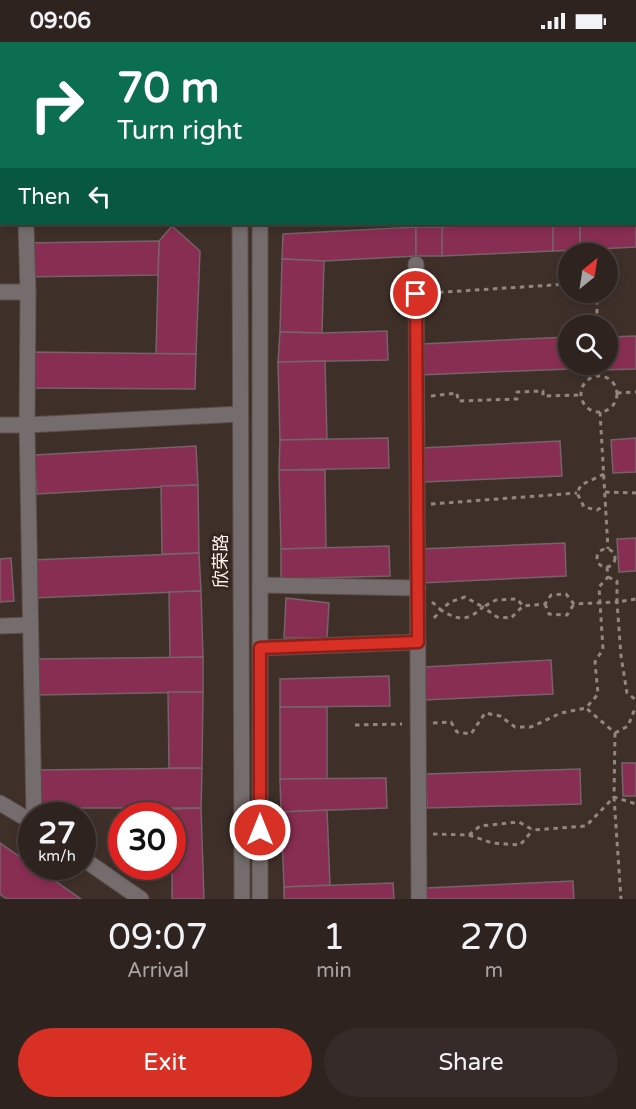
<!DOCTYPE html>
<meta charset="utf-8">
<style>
:root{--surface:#2e231f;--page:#362b28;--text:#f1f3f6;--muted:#a7a4a4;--line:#49403d;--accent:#d93025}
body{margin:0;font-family:"Varela Round","Noto Sans SC",sans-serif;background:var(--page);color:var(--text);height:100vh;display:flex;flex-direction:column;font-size:22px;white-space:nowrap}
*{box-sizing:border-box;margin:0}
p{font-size:20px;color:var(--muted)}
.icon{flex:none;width:33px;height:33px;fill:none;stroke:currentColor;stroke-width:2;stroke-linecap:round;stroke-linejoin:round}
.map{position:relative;height:857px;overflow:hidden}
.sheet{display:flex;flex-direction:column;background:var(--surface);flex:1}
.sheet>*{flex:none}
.hud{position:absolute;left:0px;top:0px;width:636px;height:183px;box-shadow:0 3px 9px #0003,0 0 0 2px var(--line);background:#0b6e4f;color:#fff;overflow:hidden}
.needle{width:39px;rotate:30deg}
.controls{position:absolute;left:558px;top:201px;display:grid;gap:12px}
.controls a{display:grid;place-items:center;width:60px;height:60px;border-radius:50%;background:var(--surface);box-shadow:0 3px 9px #0003,0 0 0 2px var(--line);font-size:30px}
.speed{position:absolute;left:18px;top:760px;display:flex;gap:12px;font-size:30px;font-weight:700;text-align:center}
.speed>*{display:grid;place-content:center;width:78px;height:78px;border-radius:50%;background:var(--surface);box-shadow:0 3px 9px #0003,0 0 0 2px var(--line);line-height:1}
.speed small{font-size:15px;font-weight:400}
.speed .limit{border:9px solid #d22;background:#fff;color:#111}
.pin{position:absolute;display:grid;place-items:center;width:51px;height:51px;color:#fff;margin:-26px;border:3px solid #fff;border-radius:50%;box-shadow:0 2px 6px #0007}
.me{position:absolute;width:66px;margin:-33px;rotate:0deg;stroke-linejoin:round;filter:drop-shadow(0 0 4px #0008)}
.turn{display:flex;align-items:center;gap:21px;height:126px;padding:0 18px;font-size:27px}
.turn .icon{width:78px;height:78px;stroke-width:2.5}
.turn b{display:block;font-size:42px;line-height:51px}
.then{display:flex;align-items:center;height:57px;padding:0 18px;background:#0003;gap:12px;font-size:22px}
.eta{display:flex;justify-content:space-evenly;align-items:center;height:102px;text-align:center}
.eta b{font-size:36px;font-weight:600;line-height:42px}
.action{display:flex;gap:12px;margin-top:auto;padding:12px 18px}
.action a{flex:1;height:69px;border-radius:36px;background:var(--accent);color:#fff;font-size:24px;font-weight:600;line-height:69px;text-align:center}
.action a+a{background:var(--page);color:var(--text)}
.status{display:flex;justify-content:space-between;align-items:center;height:42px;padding:0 30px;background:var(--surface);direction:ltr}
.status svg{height:16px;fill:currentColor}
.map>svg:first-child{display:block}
</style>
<div class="status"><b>09:06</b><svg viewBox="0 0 49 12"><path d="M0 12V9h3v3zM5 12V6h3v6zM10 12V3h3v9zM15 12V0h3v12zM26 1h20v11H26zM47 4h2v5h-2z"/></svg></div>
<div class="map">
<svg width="636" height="857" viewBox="0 0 636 857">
<rect width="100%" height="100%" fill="#3e2f29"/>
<!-- building -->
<g fill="#892e53" stroke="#756368" stroke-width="1.5">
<path d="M 634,175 L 636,175 L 636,205 L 580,208 L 580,182 L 634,182 Z"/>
<path d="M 494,182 L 553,182 L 553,209 L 442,214 L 442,185 Z"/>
<path d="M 553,182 L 580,182 L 580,208 L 553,209 Z"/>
<path d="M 172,184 L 200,209 L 196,312 L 156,312 L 159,199 Z"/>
<path d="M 416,185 L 416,214 L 324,219 L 282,217 L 283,192 Z"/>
<rect x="416" y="185" width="26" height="29"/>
<path d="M 159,199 L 158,233 L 20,235 L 20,201 Z"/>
<path d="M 282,217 L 324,219 L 322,291 L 280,290 Z"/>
<path d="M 387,289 L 388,318 L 278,320 L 280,290 L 322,291 Z"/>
<path d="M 636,294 L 636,327 L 601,328 L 601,322 L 608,322 L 608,295 Z"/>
<path d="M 567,295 L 568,327 L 420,333 L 421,302 Z"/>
<path d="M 30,310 L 196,312 L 195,347 L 30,346 Z"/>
<path d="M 325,319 L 327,397 L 280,398 L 278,320 Z"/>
<path d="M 388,396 L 389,426 L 279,428 L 280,398 Z"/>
<path d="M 636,396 L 636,430 L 613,431 L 611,398 Z"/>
<path d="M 560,399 L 562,434 L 423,440 L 421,406 Z"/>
<path d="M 196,404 L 198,443 L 37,452 L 34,413 Z"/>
<path d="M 279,428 L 325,428 L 326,506 L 281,507 Z"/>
<path d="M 198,443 L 199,511 L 162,512 L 161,444 Z"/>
<path d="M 636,496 L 636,529 L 619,530 L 617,497 Z"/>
<path d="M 565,501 L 566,534 L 421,541 L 419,507 Z"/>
<path d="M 389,504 L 390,534 L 281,537 L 281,507 Z"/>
<path d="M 199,511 L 201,549 L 33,556 L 31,518 Z"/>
<path d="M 11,516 L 14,559 L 0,560 L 0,517 Z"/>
<path d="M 201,549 L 203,615 L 170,616 L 169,550 Z"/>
<path d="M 286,556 L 329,561 L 327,596 L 284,596 Z"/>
<path d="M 203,615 L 203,650 L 37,653 L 36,617 Z"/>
<path d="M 551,618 L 553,652 L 425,658 L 424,625 Z"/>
<path d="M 389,634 L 390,664 L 280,665 L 280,637 Z"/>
<path d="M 168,650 L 203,650 L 202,726 L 169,726 Z"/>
<rect x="280" y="665" width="47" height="72"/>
<path d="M 622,721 L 636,721 L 636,754 L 623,754 Z"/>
<path d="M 202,726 L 201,766 L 38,766 L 37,728 Z"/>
<path d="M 580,727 L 581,762 L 427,766 L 426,732 Z"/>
<path d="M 386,736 L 387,766 L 281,770 L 280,737 Z"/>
<path d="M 201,766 L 204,857 L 172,857 L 172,774 L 170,774 L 170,767 Z"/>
<path d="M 327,768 L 330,843 L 284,845 L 281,770 Z"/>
<path d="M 0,801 L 32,823 L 32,825 L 35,825 L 81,857 L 7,857 L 0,852 Z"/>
<path d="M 573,839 L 574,857 L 427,857 L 426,846 Z"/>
<path d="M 393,841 L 394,857 L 284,857 L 284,845 Z"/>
</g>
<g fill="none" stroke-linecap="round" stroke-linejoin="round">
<defs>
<g id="minor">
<path d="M 240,0 L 240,2"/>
<path d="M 260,2 L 260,0"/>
<path d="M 240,182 L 242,857"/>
<path d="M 260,182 L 260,857"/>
<path d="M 416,222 L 419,857"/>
<path d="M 0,250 L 28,250"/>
<path d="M 0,383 L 27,383 L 28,250 L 26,182"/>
<path d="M 260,543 L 418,546"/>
<path d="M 0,584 L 30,583"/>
<path d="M 260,606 L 418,600"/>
<path d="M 0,761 L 32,780"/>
<path d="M 34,774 L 27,383 L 240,372"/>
<path d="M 82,816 L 141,857"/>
</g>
<g id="secondary">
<path d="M 634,50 L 636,50"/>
<path d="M 634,79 L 636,79"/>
<path d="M 0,82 L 2,82"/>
<path d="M 0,108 L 2,108"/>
</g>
</defs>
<!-- minor casing -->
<use href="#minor" stroke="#5c4e48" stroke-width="17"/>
<!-- secondary casing -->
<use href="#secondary" stroke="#5c4e48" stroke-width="17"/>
<!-- path -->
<g stroke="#938681" stroke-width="3" stroke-dasharray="4.5 4.5" stroke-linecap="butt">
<path d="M 581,250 C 602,268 625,244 608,227"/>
<path d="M 430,251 L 568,242"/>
<path d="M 597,258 L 597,284"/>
<path d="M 597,322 L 597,334"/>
<circle cx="599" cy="352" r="18"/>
<path d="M 617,351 L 636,350"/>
<path d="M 431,354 L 457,351 L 458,359 L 517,357 L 517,350 L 543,349 L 543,354 L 581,353"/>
<path d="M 600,370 L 608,507"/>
<path d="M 604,432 L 581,443 L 577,451 L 584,465 L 597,468 L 606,463"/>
<path d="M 605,450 L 636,451"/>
<path d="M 431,462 L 577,451"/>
<circle cx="606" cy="516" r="9"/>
<path d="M 607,525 L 608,535 L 599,545 L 603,607 L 595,620 L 598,652 L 586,666 L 615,691"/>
<path d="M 608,535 L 617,539 L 617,560 L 636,557"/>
<path d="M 432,560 L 441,568 L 450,560 L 465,555 L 483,565 L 496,558 L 517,557 L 523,564 L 545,562 L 551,553 L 566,552 L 574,562 L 617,560 L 621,614 L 627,651 L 636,658"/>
<path d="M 545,562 L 549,572 L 567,573 L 574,562"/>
<path d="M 434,576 L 441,568 C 458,579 468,579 483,565 L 497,575 L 511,576 L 523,564"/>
<path d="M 433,681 L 451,680 L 457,690 L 471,692 L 485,671 L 500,674 L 515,685 L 531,685 L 561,671 L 586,666"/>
<path d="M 355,683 L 402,682"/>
<path d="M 615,691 L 614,755 L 636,762"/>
<path d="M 615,691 L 628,684 L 636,664"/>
<path d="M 614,755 L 621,857"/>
<path d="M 433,792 L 469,793 L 480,784 L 519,780 L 533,788 L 586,784 L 614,755"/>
<path d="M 469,793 L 492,801 L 520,803 L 533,788"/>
</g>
<!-- minor -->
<use href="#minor" stroke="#756c6d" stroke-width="15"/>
<!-- secondary -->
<use href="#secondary" stroke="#9a8c8e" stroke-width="15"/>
</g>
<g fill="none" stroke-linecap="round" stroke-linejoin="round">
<defs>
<path id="route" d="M 260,788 L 260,606 L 418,600 L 416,252"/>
</defs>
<!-- route casing -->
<use href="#route" stroke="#8d1f18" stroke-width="15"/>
<!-- route -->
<use href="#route" stroke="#d93025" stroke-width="10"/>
</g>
<g text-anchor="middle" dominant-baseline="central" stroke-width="6" stroke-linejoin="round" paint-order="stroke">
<!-- street labels -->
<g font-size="18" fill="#fbf0ec" stroke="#34251f">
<text transform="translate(221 519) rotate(-90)">欣荣路</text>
</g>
</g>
</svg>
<div class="controls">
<a><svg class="needle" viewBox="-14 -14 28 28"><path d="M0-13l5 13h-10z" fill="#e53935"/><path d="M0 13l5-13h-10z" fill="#a7a4a4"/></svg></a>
<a><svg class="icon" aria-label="search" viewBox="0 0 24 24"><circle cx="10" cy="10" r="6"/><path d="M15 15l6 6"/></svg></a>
</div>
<div class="speed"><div>27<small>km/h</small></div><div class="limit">30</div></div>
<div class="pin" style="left:416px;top:252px;background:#d93025"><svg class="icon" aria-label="arrive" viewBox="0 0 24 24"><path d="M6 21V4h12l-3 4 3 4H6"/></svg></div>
<svg class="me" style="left:260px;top:788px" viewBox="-20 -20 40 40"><circle r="17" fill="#d93025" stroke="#fff" stroke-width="3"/><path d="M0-11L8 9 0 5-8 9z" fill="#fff"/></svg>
<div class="hud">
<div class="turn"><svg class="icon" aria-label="right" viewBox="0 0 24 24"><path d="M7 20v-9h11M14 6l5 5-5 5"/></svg><div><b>70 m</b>Turn right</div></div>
<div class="then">Then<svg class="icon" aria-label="left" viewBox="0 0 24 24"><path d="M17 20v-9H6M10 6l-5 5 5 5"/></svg></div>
</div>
</div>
<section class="sheet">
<div class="eta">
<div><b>09:07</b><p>Arrival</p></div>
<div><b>1</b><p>min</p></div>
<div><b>270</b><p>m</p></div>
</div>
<div class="action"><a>Exit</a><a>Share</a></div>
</section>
